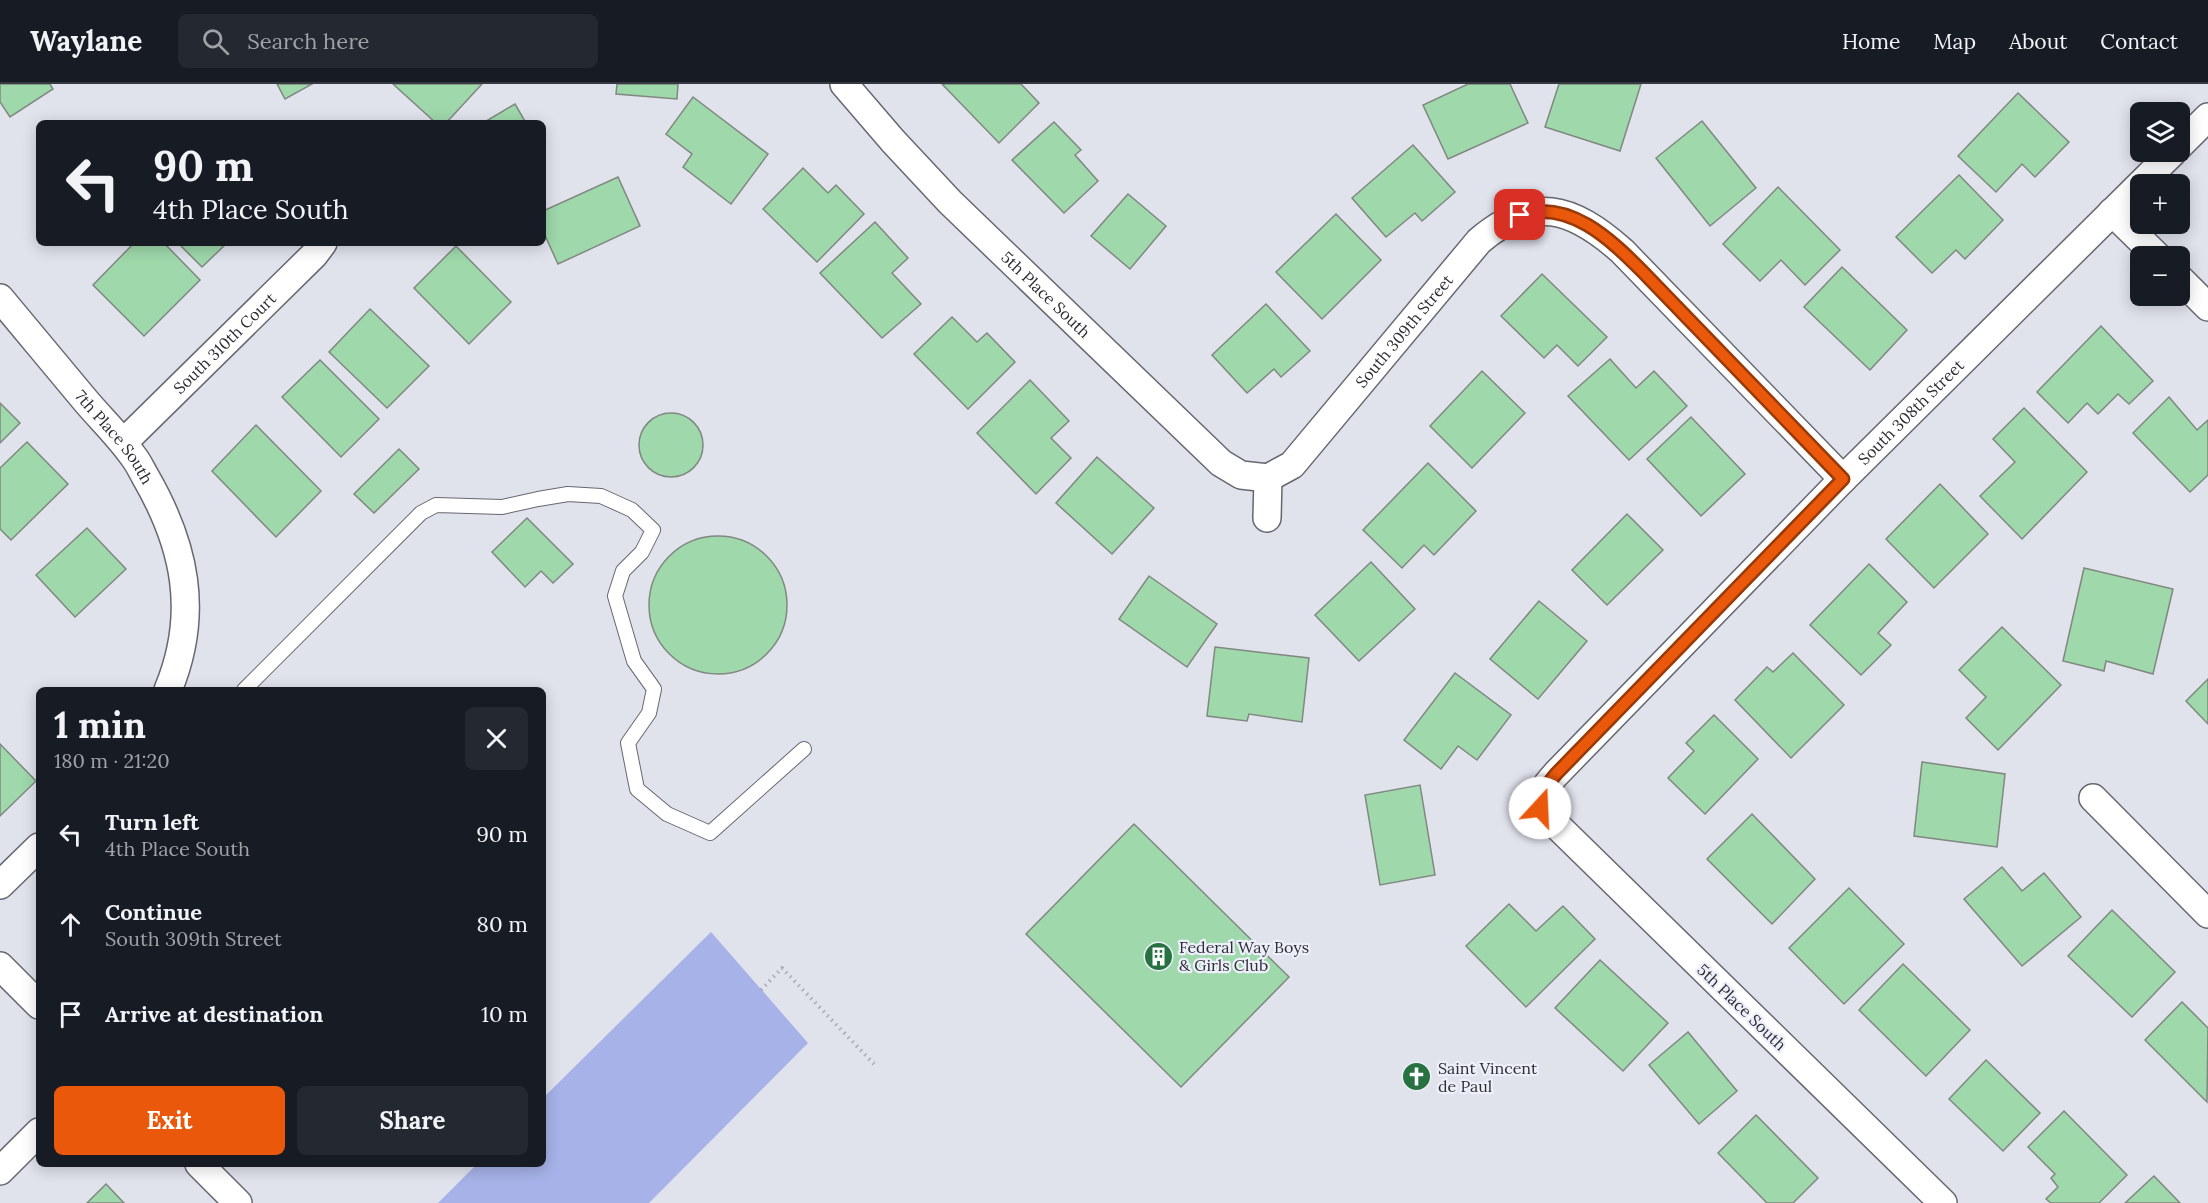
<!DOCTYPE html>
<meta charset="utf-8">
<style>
:root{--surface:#171b24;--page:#242831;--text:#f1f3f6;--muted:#9ea1a6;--line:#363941;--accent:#ea580c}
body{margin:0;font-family:Lora,serif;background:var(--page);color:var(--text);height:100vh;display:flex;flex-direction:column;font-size:22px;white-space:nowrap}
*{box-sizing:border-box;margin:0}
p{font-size:20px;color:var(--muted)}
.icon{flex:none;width:33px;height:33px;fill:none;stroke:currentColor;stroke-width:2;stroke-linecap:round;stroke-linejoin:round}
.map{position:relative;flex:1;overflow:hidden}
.details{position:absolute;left:36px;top:603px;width:510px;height:480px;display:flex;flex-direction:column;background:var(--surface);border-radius:9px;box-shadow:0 3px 15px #0003}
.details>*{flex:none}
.hud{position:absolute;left:36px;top:36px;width:510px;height:126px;border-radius:9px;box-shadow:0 3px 15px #0003;background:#171b24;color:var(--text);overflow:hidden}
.controls{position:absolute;left:2130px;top:18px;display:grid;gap:12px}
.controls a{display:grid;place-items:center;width:60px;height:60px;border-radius:9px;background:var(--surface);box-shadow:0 3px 15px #0003;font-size:30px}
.pin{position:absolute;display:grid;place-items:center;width:51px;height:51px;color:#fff;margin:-26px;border-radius:12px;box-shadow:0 3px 9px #0006}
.me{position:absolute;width:66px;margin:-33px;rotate:20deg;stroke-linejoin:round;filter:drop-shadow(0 0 4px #0008)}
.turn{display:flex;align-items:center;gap:21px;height:126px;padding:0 18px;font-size:27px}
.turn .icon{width:78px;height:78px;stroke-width:2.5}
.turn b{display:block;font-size:42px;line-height:51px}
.round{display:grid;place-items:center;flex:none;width:63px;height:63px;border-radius:9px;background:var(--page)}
.head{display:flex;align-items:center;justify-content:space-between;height:102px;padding:0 18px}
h1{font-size:36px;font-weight:700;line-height:45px}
.button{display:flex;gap:12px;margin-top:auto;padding:12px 18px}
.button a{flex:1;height:69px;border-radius:9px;background:var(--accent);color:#fff;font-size:24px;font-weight:700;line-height:69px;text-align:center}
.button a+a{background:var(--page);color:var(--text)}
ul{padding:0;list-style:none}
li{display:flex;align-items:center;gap:18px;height:90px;padding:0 18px}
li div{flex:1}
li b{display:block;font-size:22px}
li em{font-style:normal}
header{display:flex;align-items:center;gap:36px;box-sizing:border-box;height:84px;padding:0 30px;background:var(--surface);border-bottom:2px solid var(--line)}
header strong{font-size:28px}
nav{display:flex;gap:33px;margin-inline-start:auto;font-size:21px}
.search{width:420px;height:54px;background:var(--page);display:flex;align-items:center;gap:15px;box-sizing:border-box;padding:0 21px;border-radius:9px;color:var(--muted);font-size:22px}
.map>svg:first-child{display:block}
</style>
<header>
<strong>Waylane</strong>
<div class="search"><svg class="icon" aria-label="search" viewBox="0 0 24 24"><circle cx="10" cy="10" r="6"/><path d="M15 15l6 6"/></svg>Search here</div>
<nav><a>Home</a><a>Map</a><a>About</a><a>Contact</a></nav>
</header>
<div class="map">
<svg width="2208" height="1119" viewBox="0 0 2208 1119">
<rect width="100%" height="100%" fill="#e0e2ec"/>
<!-- green -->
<path fill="#a6b2e8" d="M 711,848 L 808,959 L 649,1119 L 438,1119 L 477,1080 L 543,1080 L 543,1014 Z"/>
<!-- building -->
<g fill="#9ed8ab" stroke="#808881" stroke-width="1.5">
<path d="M 0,0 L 50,0 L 53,5 L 10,33 L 0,18 Z"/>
<path d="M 277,0 L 312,0 L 285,15 Z"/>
<path d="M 393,0 L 482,0 L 446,39 L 436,39 Z"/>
<path d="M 617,0 L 678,0 L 677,15 L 616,10 Z"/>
<path d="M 942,0 L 1021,0 L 1039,19 L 999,59 Z"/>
<path d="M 1468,0 L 1510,0 L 1528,39 L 1448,75 L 1423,21 Z"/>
<path d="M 1559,0 L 1641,0 L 1620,67 L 1545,43 Z"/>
<path d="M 2018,9 L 2069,58 L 2035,93 L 2022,80 L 1996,108 L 1958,72 Z"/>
<path d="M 693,13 L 768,70 L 731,120 L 683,83 L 692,70 L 666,50 Z"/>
<path d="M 515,20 L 526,39 L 483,39 Z"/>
<path d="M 1702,37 L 1756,104 L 1710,142 L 1656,74 Z"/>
<path d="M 1054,38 L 1081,66 L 1075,71 L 1098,97 L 1064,129 L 1012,76 Z"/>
<path d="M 1413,61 L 1455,108 L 1422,137 L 1415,129 L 1386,153 L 1352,114 Z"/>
<path d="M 803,84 L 828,109 L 836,101 L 864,130 L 817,178 L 763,125 Z"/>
<path d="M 1959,91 L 2003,136 L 1965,175 L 1956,166 L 1932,189 L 1896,153 Z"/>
<path d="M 618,93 L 640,142 L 558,180 L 543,147 L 543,127 Z"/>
<path d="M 1778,103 L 1840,166 L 1805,201 L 1781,176 L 1760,197 L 1723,160 Z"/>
<path d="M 1128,110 L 1166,142 L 1130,185 L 1091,152 Z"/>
<path d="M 1336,130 L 1381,176 L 1322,235 L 1276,188 Z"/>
<path d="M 875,138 L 908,174 L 892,189 L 921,220 L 882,254 L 820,189 Z"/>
<path d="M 134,159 L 164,159 L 200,196 L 144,252 L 93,201 Z"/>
<path d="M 178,159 L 227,159 L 202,183 Z"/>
<path d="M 456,162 L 511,218 L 469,260 L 414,204 Z"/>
<path d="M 1842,183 L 1907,246 L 1870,286 L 1804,223 Z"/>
<path d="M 1542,190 L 1607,253 L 1578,282 L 1557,261 L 1544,274 L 1501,232 Z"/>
<path d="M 1266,220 L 1310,267 L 1281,293 L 1274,285 L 1247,309 L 1212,271 Z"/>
<path d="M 370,225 L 429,282 L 387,324 L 329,268 Z"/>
<path d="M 952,233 L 977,258 L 987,249 L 1015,278 L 968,325 L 914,270 Z"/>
<path d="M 2101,242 L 2153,297 L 2129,320 L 2118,310 L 2098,330 L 2087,319 L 2068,339 L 2037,308 Z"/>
<path d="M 1610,275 L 1636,304 L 1654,287 L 1687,322 L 1629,376 L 1568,312 Z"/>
<path d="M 320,276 L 379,335 L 341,373 L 282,313 Z"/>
<path d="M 1482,287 L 1525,329 L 1472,384 L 1430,342 Z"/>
<path d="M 1030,296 L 1069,337 L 1051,354 L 1071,374 L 1036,410 L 977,349 Z"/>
<path d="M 2169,313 L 2197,346 L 2208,336 L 2208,391 L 2190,408 L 2133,349 Z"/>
<path d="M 0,319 L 20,339 L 0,359 Z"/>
<path d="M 2024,324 L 2087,388 L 2022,455 L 1980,412 L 2015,378 L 1993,355 Z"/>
<circle cx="671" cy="361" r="32"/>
<path d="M 1691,333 L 1745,390 L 1701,432 L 1647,375 Z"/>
<path d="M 256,341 L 321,407 L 276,453 L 212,387 Z"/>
<path d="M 27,358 L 68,400 L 11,456 L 0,445 L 0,384 Z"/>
<path d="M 399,365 L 419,385 L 374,429 L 354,410 Z"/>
<path d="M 1097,373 L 1154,424 L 1112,470 L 1056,419 Z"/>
<path d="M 1428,379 L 1476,427 L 1434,471 L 1424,461 L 1402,484 L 1363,446 Z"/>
<path d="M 1940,400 L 1988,450 L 1934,504 L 1886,455 Z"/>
<path d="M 1627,430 L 1663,466 L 1607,521 L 1572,486 Z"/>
<path d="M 527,434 L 573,480 L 553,499 L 541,487 L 525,503 L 492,468 Z"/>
<path d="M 87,444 L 126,485 L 75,533 L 36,491 Z"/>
<circle cx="718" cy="521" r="69"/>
<path d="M 1371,478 L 1415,525 L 1359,577 L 1315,531 Z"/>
<path d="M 1869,480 L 1907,518 L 1878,549 L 1891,561 L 1861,591 L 1810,541 Z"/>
<path d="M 2084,484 L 2173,505 L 2153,590 L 2106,577 L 2104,587 L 2063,577 Z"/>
<path d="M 1149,492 L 1217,540 L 1187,583 L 1119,535 Z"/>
<path d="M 1539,517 L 1587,557 L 1538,615 L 1490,575 Z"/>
<path d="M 2002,543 L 2061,601 L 1998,666 L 1966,634 L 1986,613 L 1959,586 Z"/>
<path d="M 1215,563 L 1309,574 L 1302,638 L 1249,630 L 1247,637 L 1207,632 Z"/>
<path d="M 1793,569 L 1844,621 L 1791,674 L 1735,616 L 1767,583 L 1773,588 Z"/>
<path d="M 1455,589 L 1511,631 L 1477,676 L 1458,662 L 1441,685 L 1404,656 Z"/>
<path d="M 2208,595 L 2208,640 L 2186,617 Z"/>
<path d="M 1714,631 L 1758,675 L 1705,730 L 1668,694 L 1694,667 L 1686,659 Z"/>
<path d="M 0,660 L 36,697 L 0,732 Z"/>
<path d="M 1922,678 L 2005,690 L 1997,763 L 1914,752 Z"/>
<path d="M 1420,701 L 1435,791 L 1380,801 L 1365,711 Z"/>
<path d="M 1752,730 L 1815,795 L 1772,840 L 1707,775 Z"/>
<path d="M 1134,740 L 1289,893 L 1181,1003 L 1026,850 Z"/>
<path d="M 2002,783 L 2022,807 L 2044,789 L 2081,833 L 2022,882 L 1964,815 Z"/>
<path d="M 1849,804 L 1904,860 L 1844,920 L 1789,864 Z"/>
<path d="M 1509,820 L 1536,847 L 1563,822 L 1595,855 L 1526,923 L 1466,862 Z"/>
<path d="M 2112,826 L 2175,888 L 2132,933 L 2068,872 Z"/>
<path d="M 1600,876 L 1668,939 L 1623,987 L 1555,924 Z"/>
<path d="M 1903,880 L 1970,946 L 1926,992 L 1859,926 Z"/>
<path d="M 2182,918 L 2208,944 L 2207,1018 L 2145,956 Z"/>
<path d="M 1688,948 L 1737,1007 L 1699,1040 L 1649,981 Z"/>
<path d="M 1986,976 L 2040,1029 L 2003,1067 L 1949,1015 Z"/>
<path d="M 2064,1027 L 2127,1091 L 2099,1119 L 2051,1119 L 2046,1115 L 2058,1103 L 2051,1094 L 2055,1090 L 2028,1063 Z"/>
<path d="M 1756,1031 L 1818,1094 L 1793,1119 L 1767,1119 L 1718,1069 Z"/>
<path d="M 2154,1092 L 2180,1119 L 2125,1119 Z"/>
<path d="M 106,1100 L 124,1119 L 87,1119 Z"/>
</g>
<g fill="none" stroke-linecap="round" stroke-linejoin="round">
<defs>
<path id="service" d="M 244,606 L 421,429 L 436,421 L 502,423 L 538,415 L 568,410 L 601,412 L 632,426 L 653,446 L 642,468 L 623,487 L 615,512 L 634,577 L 654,605 L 649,629 L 628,659 L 637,705 L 667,730 L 710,749 L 804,665"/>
<g id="minor">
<path id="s1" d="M 844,0 L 893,57 L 950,118 L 1221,379 L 1241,391 L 1268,394"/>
<path d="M 2180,61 L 2208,33"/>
<path d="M 2112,128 L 2157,172"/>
<path d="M 2180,195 L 2208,223"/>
<path id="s2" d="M 0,214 C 28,248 57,282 85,316 C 101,335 119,352 133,372 C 138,378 141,385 145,392 C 185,461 200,529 168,606"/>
<path id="s3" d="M 124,358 L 314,171 L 323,159"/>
<path id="s4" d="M 1268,394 L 1292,381 L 1479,157 C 1533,111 1571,122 1622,167 L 1843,395"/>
<path d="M 1267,434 L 1268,394"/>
<path d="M 2093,714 L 2208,830"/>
<path d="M 0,801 L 39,763"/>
<path d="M 0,882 L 39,921"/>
<path d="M 199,1080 L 238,1119"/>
<path d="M 0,1087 L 39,1048"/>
<path id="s5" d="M 1943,1119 L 1541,726 C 1537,711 1546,701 1556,690 L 1843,395 L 2173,68"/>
</g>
</defs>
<!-- service casing -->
<use href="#service" stroke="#666871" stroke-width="16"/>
<!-- minor casing -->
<use href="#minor" stroke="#666871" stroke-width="30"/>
<!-- path -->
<path stroke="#aaacb4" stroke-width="4" stroke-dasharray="1.5 4.5" stroke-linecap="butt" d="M 761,906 L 782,884 L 874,980"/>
<!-- service -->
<use href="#service" stroke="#fff" stroke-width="14"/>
<!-- minor -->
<use href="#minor" stroke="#fff" stroke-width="27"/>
</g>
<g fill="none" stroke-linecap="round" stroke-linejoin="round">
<defs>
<path id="route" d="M 1520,131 C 1569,115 1610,155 1642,187 L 1843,395 L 1556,690 L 1543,706 L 1540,724"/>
</defs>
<!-- route casing -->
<use href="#route" stroke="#983908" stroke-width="15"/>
<!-- route -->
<use href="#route" stroke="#ea580c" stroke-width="10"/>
</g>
<!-- icons -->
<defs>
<symbol id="building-disc" viewBox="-11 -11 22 22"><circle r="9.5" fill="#277240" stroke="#edeffa"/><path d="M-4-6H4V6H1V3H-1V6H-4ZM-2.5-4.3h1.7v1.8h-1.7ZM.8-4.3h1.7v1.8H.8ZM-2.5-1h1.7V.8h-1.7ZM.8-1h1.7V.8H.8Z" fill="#fff"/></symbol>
<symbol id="church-disc" viewBox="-11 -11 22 22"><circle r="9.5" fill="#277240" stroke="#edeffa"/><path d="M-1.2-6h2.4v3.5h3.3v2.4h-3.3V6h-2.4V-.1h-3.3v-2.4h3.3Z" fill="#fff"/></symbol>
</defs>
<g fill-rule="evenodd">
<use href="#building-disc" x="1142" y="856" width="33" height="33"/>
<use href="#church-disc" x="1400" y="976" width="33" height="33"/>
</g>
<g text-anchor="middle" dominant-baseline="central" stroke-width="4.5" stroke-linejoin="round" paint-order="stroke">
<!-- street labels -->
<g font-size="16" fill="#2e2f33" stroke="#edeffa">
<text stroke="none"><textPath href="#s1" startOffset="292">5th Place South</textPath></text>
<text stroke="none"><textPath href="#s4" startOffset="202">South 309th Street</textPath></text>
<text stroke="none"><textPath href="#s3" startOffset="141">South 310th Court</textPath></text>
<text stroke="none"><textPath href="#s5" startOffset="1110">South 308th Street</textPath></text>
<text stroke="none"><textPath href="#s2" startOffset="180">7th Place South</textPath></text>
<text transform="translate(1742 923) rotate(44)">5th Place South</text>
</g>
<!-- poi labels -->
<g font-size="16" fill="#2e2f33" stroke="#edeffa" text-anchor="start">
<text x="1179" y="863">Federal Way Boys<tspan x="1179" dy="18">&amp; Girls Club</tspan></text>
<text x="1438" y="984">Saint Vincent<tspan x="1438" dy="18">de Paul</tspan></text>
</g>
</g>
</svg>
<div class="controls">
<a><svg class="icon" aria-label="layers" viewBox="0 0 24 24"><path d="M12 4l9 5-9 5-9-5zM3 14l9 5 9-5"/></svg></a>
<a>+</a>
<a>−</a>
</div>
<div class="pin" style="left:1520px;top:131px;background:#d93025"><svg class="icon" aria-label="arrive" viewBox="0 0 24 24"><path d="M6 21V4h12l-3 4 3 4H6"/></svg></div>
<svg class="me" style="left:1540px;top:724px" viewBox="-20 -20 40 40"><circle r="19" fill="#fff"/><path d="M0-13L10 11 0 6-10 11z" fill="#ea580c"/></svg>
<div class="hud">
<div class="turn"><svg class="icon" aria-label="left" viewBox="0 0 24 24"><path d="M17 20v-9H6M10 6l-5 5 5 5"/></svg><div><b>90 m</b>4th Place South</div></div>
</div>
<section class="details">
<div class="head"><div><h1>1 min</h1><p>180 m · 21:20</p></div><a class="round"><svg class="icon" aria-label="close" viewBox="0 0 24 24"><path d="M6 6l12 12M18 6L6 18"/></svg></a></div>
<ul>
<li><svg class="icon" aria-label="left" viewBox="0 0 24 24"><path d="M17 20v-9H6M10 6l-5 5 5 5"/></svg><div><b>Turn left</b><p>4th Place South</p></div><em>90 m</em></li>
<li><svg class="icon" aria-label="ahead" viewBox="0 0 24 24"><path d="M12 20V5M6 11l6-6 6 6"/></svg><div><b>Continue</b><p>South 309th Street</p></div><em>80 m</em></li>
<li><svg class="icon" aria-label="arrive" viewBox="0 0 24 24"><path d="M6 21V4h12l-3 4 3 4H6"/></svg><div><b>Arrive at destination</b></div><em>10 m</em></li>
</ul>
<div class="button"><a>Exit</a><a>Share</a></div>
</section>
</div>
